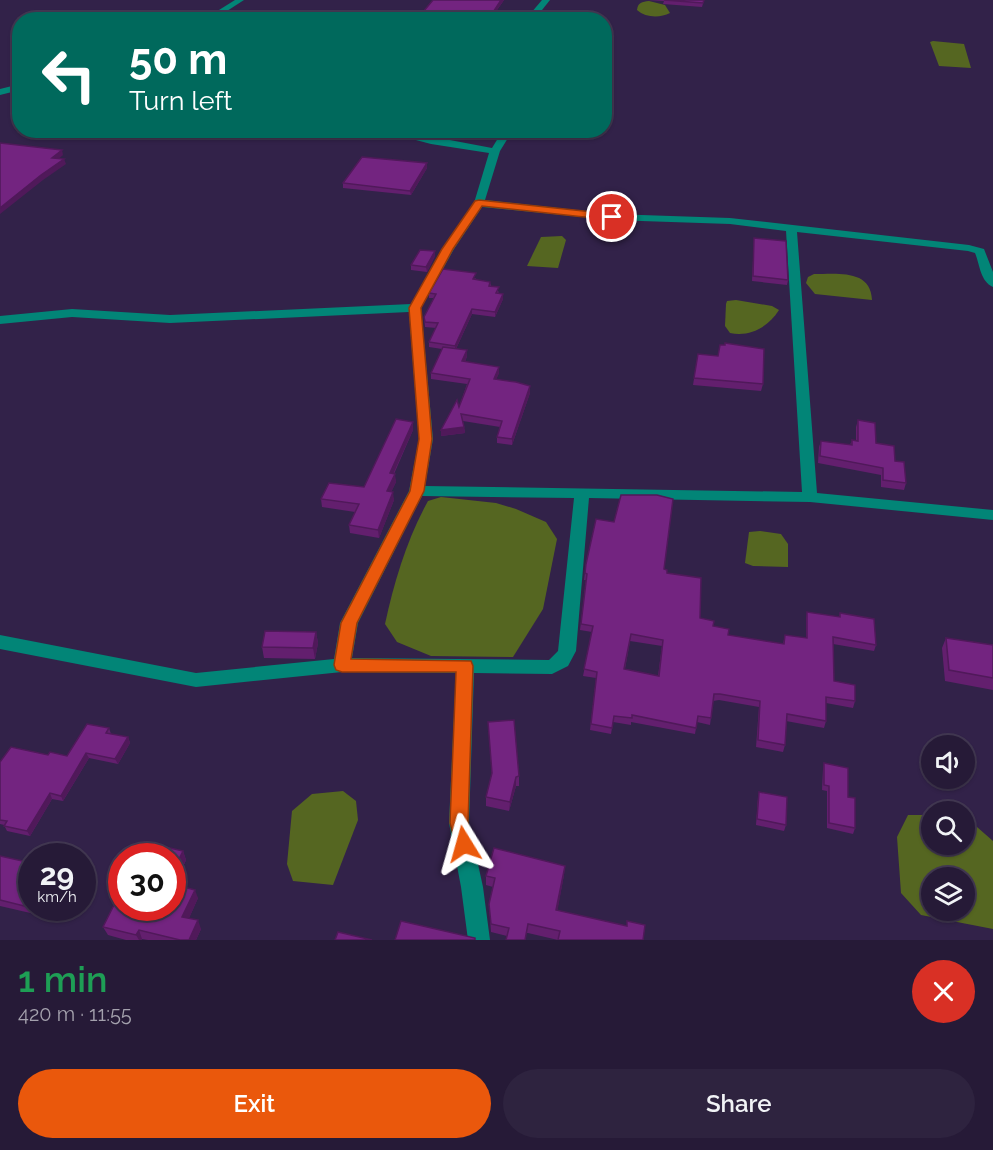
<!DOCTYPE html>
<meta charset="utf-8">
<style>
:root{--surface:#261a37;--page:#2e233f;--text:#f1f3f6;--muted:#a4a1ad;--line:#423852;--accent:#ea580c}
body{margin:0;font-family:Raleway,sans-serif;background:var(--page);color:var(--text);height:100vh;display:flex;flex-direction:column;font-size:22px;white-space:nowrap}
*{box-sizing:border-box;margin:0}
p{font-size:20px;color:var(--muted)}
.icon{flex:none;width:33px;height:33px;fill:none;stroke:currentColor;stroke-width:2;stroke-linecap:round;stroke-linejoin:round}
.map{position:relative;height:940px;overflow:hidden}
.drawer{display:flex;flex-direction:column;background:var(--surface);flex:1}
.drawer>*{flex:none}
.guide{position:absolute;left:12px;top:12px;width:600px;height:126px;border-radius:24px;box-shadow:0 2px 4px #0004,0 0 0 2px var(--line);background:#00695c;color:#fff;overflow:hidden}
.buttons{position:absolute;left:921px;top:735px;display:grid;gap:12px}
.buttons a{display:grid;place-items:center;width:54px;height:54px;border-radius:50%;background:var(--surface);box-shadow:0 2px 4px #0004,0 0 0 2px var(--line);font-size:30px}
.speed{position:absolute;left:18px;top:843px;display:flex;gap:12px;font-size:30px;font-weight:700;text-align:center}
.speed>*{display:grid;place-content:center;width:78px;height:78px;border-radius:50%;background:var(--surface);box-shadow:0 2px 4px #0004,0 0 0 2px var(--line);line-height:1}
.speed small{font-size:15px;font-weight:400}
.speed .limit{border:9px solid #d22;background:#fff;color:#111}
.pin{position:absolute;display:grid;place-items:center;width:51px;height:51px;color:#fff;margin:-26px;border:3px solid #fff;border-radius:50%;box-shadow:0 2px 6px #0007}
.me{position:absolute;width:66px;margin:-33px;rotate:352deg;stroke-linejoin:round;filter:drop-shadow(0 0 4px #0008)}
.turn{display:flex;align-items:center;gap:21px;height:126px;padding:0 18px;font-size:27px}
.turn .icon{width:78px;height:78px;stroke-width:2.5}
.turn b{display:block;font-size:42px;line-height:51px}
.round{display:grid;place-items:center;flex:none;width:63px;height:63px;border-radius:32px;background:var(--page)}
.overview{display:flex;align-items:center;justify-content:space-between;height:102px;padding:0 18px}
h1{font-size:36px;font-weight:600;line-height:45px;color:#1e9e55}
.primary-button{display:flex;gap:12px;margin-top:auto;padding:12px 18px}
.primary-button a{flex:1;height:69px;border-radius:36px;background:var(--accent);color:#fff;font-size:24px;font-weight:600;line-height:69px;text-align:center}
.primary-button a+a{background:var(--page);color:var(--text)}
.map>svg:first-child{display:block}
</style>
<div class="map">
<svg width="993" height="940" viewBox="0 0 993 940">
<rect width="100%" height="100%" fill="#322249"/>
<!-- water -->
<g fill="#556621" fill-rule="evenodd">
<path d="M 649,1 L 665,5 L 670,13 C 660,18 646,18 637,10 C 638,2 642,2 649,1 Z"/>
<path d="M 933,41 L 964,44 L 971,68 L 939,66 L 930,42 Z"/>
<path d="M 562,236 L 566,240 L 558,268 L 527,266 L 541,237 Z"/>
<path d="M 814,274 C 837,274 871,269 872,300 L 815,294 L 806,283 L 808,277 Z"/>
<path d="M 736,300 L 772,306 L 779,310 C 768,327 751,337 730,333 L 725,326 L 726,304 L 727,301 Z"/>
<path d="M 441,497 L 496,503 L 516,509 L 546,522 L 557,539 L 543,609 L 513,657 L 431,656 L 397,642 L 385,624 C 394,582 407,539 428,501 Z"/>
<path d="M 760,531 L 781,534 L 788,544 L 788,567 L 753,566 L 745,563 L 749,532 Z"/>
<path d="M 343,791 L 356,801 L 358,820 L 333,885 L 293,881 L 287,864 L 292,811 L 312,794 Z"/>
<path d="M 908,815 L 931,815 L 932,844 L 964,844 L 965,823 L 977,827 L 993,841 L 993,929 L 921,915 L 901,893 L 897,837 ZM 932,878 L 964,878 L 964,910 L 932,910 Z"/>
</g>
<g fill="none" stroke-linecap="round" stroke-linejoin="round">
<!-- minor -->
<g fill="#028577" fill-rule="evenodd">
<path d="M 235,0 L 244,0 L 213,20 L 203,20 Z"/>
<path d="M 542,0 L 550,0 L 534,20 L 525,20 Z"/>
<path d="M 20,84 L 20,90 L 0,95 L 0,89 Z"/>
<path d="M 59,130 L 80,130 L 88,134 L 83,137 Z"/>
<path d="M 378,130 L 397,130 L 492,148 L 503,130 L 513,130 L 500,151 L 485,200 L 612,214 L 730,218 L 969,245 L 984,249 L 993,272 L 993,287 C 980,281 980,265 975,253 L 968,251 L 797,232 L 817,493 L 993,510 L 993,520 L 810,502 L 589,498 L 576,651 L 568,666 L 552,674 L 474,673 L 469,823 L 483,887 L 490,940 L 468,940 L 461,887 L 449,823 L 456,673 L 342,672 L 196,687 L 0,649 L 0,635 L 196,673 L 334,659 L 340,623 L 409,491 L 419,439 L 409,312 L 170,323 L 72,317 L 0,324 L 0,316 L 72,309 L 170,315 L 411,304 L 442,249 L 474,203 L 489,153 L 431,144 ZM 482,207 L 612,220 L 730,224 L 786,231 L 802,492 L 425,486 L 433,439 L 421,308 L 454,249 ZM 422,496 L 574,498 L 558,651 L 549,660 L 352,658 L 358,623 Z"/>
</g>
</g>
<!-- wall -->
<g fill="#631f6e" fill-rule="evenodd">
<path d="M 433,0 L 504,0 L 490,20 L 441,20 L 441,18 L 423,16 L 423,12 Z"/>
<path d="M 647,0 L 704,0 L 702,7 L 663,4 L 664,1 Z"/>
<path d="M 427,163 L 427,168 L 411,195 L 343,188 L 343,183 Z"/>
<path d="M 754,238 L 788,280 L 787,285 L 752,281 Z"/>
<path d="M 435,256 L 427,272 L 411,270 L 411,265 Z"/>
<path d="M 476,278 L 475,280 L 490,282 L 491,286 L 499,292 L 498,293 L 503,294 L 503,299 L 495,317 L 472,314 L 456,349 L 467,356 L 465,362 L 499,367 L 499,373 L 496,379 L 530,386 L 530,393 L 512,445 L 497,443 L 497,437 L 500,427 L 463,421 L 465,433 L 441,436 L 441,430 L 459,407 L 467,384 L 431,379 L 431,373 L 442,349 L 429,347 L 429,342 L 436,328 L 425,327 L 424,317 L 434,298 L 429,298 L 429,293 Z"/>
<path d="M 698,354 L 763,384 L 761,391 L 693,385 Z"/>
<path d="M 858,420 L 876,443 L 895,461 L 906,483 L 904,490 L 881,487 L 881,475 L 818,463 L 819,447 L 821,441 L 850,445 L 852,440 L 856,441 L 856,427 Z"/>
<path d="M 413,422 L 413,430 L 394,474 L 396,482 L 391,492 L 394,500 L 379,538 L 350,533 L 349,525 L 355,512 L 322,507 L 321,499 L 364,487 Z"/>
<path d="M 586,564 L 664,569 L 700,618 L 728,635 L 783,644 L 785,635 L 806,638 L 806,618 L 807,612 L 839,617 L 840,613 L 876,645 L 874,651 L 833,644 L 834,681 L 855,701 L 853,708 L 826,703 L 826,721 L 824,728 L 786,721 L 785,745 L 783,752 L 756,747 L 759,707 L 719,700 L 713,701 L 710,725 L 697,722 L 695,734 L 631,722 L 631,725 L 613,722 L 611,734 L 590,730 L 596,678 L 583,676 L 592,632 L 580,630 L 586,580 L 584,580 ZM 630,641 L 662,646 L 658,676 L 625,669 Z"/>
<path d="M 316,632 L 318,643 L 315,659 L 264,658 L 262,647 Z"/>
<path d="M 946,638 L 993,645 L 993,690 L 945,681 L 942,648 Z"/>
<path d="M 488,722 L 519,776 L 519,786 L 516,786 L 509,811 L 486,806 L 486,797 L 492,776 Z"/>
<path d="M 109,728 L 111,734 L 128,737 L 130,743 L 118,764 L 89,758 L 63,801 L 52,799 L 30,836 L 7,831 L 4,825 L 0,824 L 0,762 L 48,755 L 67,756 Z"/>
<path d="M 824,763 L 848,797 L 855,828 L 853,834 L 827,828 L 827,791 L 822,790 L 823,769 Z"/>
<path d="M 759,792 L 786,825 L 784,831 L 756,825 L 758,797 Z"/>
<path d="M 183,851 L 186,860 L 175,885 L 198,898 L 189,918 L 201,929 L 196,940 L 148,940 L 142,939 L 142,940 L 126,940 L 108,935 L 103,927 L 172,856 Z"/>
<path d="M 0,856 L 27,862 L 30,869 L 25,878 L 58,908 L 52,918 L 0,906 Z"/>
<path d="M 564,875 L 557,911 L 627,926 L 645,925 L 558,940 L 528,933 L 507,936 L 491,932 L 489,904 L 493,887 L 486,885 L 486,876 Z"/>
</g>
<!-- shaded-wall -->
<g fill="#50195a">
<path d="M 501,0 L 504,0 L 490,20 L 488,20 Z"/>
<path d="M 62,150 L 63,155 L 54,163 L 52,158 Z"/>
<path d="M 64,159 L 66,164 L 43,180 L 0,214 L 0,208 L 41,175 Z"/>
<path d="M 427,163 L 427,168 L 411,195 L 410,191 Z"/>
<path d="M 435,251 L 435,256 L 427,272 L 426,267 Z"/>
<path d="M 503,294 L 503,299 L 495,317 L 495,312 Z"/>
<path d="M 472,309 L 472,314 L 455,351 L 455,346 Z"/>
<path d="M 467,350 L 467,356 L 463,368 L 462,361 Z"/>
<path d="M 499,367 L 499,373 L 494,385 L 494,379 Z"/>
<path d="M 530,386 L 530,393 L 512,445 L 512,439 Z"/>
<path d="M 413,422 L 413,430 L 390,481 L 390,473 Z"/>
<path d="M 464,427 L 465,433 L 441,436 L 441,430 Z"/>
<path d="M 395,474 L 396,482 L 388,499 L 387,491 Z"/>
<path d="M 393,492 L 394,500 L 379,538 L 378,530 Z"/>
<path d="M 316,632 L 318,643 L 315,659 L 313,648 Z"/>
<path d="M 128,737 L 130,743 L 118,764 L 115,759 Z"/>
<path d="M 86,753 L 89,758 L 63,801 L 61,796 Z"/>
<path d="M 516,777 L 516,786 L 509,811 L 510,802 Z"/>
<path d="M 50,793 L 52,799 L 30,836 L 27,831 Z"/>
<path d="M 183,851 L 186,860 L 172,889 L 172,873 Z"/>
<path d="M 27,862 L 30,869 L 22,883 L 18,876 Z"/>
<path d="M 565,866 L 564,875 L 556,919 L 556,910 Z"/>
<path d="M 195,890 L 198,898 L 186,925 L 182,917 Z"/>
<path d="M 50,908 L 58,908 L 52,918 L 48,912 Z"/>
<path d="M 198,920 L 201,929 L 196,940 L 189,940 Z"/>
<path d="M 139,930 L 142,939 L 142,940 L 139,940 L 136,935 Z"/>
</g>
<!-- building -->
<g fill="#732480" stroke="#50195a" stroke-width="1.5" fill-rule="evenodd">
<path d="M 433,0 L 501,0 L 488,20 L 441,20 L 444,15 L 423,12 Z"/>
<path d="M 664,0 L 704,0 L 703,3 Z"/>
<path d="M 0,143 L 62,150 L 52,158 L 64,159 L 41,175 L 0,208 Z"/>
<path d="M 362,157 L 427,163 L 410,191 L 343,183 Z"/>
<path d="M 754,238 L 786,241 L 788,280 L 753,276 Z"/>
<path d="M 420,250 L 435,251 L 426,267 L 411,265 Z"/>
<path d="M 443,269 L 476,273 L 473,279 L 490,282 L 489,286 L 499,287 L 496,293 L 503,294 L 495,312 L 472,309 L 455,346 L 429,342 L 438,323 L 425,322 L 424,317 L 436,294 L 429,293 Z"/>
<path d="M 725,343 L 764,349 L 763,384 L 694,378 L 698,354 L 718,356 L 720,345 L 725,345 Z"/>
<path d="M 443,347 L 467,350 L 462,361 L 499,367 L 494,379 L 516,382 L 530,386 L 512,439 L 497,437 L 502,421 L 461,414 L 464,427 L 441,430 L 457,400 L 459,407 L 470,379 L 431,373 Z"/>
<path d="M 396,419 L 413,422 L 390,473 L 395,474 L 387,491 L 393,492 L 378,530 L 349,525 L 359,504 L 321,499 L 329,483 L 364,487 Z"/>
<path d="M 858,420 L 875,423 L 876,443 L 894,446 L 895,461 L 904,462 L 906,483 L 883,480 L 883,468 L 820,456 L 821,441 L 852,445 L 852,440 L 858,441 Z"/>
<path d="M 621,495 L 657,495 L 673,499 L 664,569 L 667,570 L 667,573 L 701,578 L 700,618 L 714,621 L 713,626 L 729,629 L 728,635 L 784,644 L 785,635 L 807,638 L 807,612 L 840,617 L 840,613 L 874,619 L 876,645 L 833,637 L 834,681 L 855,685 L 855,701 L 826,697 L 826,721 L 787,714 L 785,745 L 758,740 L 760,701 L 720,694 L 714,694 L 711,718 L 698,716 L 696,728 L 632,715 L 632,718 L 614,716 L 612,728 L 591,724 L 597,672 L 584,669 L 593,626 L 581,624 L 587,574 L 585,573 L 586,564 L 596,519 L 614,522 ZM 631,634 L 663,640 L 659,676 L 624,669 Z"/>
<path d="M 265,631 L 316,632 L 313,648 L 262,647 Z"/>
<path d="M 946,638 L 993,645 L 993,678 L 949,670 Z"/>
<path d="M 514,720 L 519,776 L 516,777 L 510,802 L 486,797 L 492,773 L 488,722 Z"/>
<path d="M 87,724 L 109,728 L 106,733 L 128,737 L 115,759 L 86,753 L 61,796 L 50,793 L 27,831 L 4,826 L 7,821 L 0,820 L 0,762 L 11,747 L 48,755 L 50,752 L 67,756 Z"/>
<path d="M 824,763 L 848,768 L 848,797 L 855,798 L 855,828 L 829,823 L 829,786 L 824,785 Z"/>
<path d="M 759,792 L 787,797 L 786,825 L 757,819 Z"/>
<path d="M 144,842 L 183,851 L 172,873 L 172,856 L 137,856 Z"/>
<path d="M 494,848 L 565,866 L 556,910 L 627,926 L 627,921 L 645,925 L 643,940 L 558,940 L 560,931 L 528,924 L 525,940 L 506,940 L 509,928 L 491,924 L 489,904 L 495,878 L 486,876 Z"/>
<path d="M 0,856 L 27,862 L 18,876 L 32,879 L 32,908 L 50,908 L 48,912 L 0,900 Z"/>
<path d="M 172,884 L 195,890 L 182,917 L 198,920 L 189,940 L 180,940 L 139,930 L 136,935 L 103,927 L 122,889 L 122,908 L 172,908 Z"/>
<path d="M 401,921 L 475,938 L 475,940 L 395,940 Z"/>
<path d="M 338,932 L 372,940 L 335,940 Z"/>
</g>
<!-- route -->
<path fill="#ea580c" stroke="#983908" stroke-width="1.5" d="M 479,200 L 612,214 L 617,217 L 612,220 L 482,206 L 453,249 L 421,308 L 432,439 L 424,491 L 357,623 L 351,659 L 471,661 L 473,666 L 468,823 L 473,844 L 470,850 L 464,853 L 457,850 L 450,823 L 456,672 L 342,672 L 336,670 L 334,665 L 341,623 L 410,491 L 419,439 L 409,308 L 442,249 L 475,201 Z"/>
</svg>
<div class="buttons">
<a><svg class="icon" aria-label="sound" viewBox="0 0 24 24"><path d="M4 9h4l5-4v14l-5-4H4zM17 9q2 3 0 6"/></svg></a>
<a><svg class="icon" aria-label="search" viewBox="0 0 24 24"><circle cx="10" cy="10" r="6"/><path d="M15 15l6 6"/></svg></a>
<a><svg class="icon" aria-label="layers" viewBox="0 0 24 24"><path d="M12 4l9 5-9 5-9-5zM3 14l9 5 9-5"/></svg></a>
</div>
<div class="speed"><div>29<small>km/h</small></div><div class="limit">30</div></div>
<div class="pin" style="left:612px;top:217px;background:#d93025"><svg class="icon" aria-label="arrive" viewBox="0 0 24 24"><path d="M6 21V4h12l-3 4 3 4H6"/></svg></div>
<svg class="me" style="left:464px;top:844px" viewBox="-20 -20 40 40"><path d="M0-17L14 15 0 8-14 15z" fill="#ea580c" stroke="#fff" stroke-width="4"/></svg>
<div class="guide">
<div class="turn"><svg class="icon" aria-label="left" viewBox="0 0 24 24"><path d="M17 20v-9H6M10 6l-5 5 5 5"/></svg><div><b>50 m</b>Turn left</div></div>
</div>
</div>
<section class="drawer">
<div class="overview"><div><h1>1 min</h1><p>420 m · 11:55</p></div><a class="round" style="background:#d93025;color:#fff"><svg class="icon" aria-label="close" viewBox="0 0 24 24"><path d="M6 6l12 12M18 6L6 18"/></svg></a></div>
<div class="primary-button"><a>Exit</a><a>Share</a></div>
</section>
